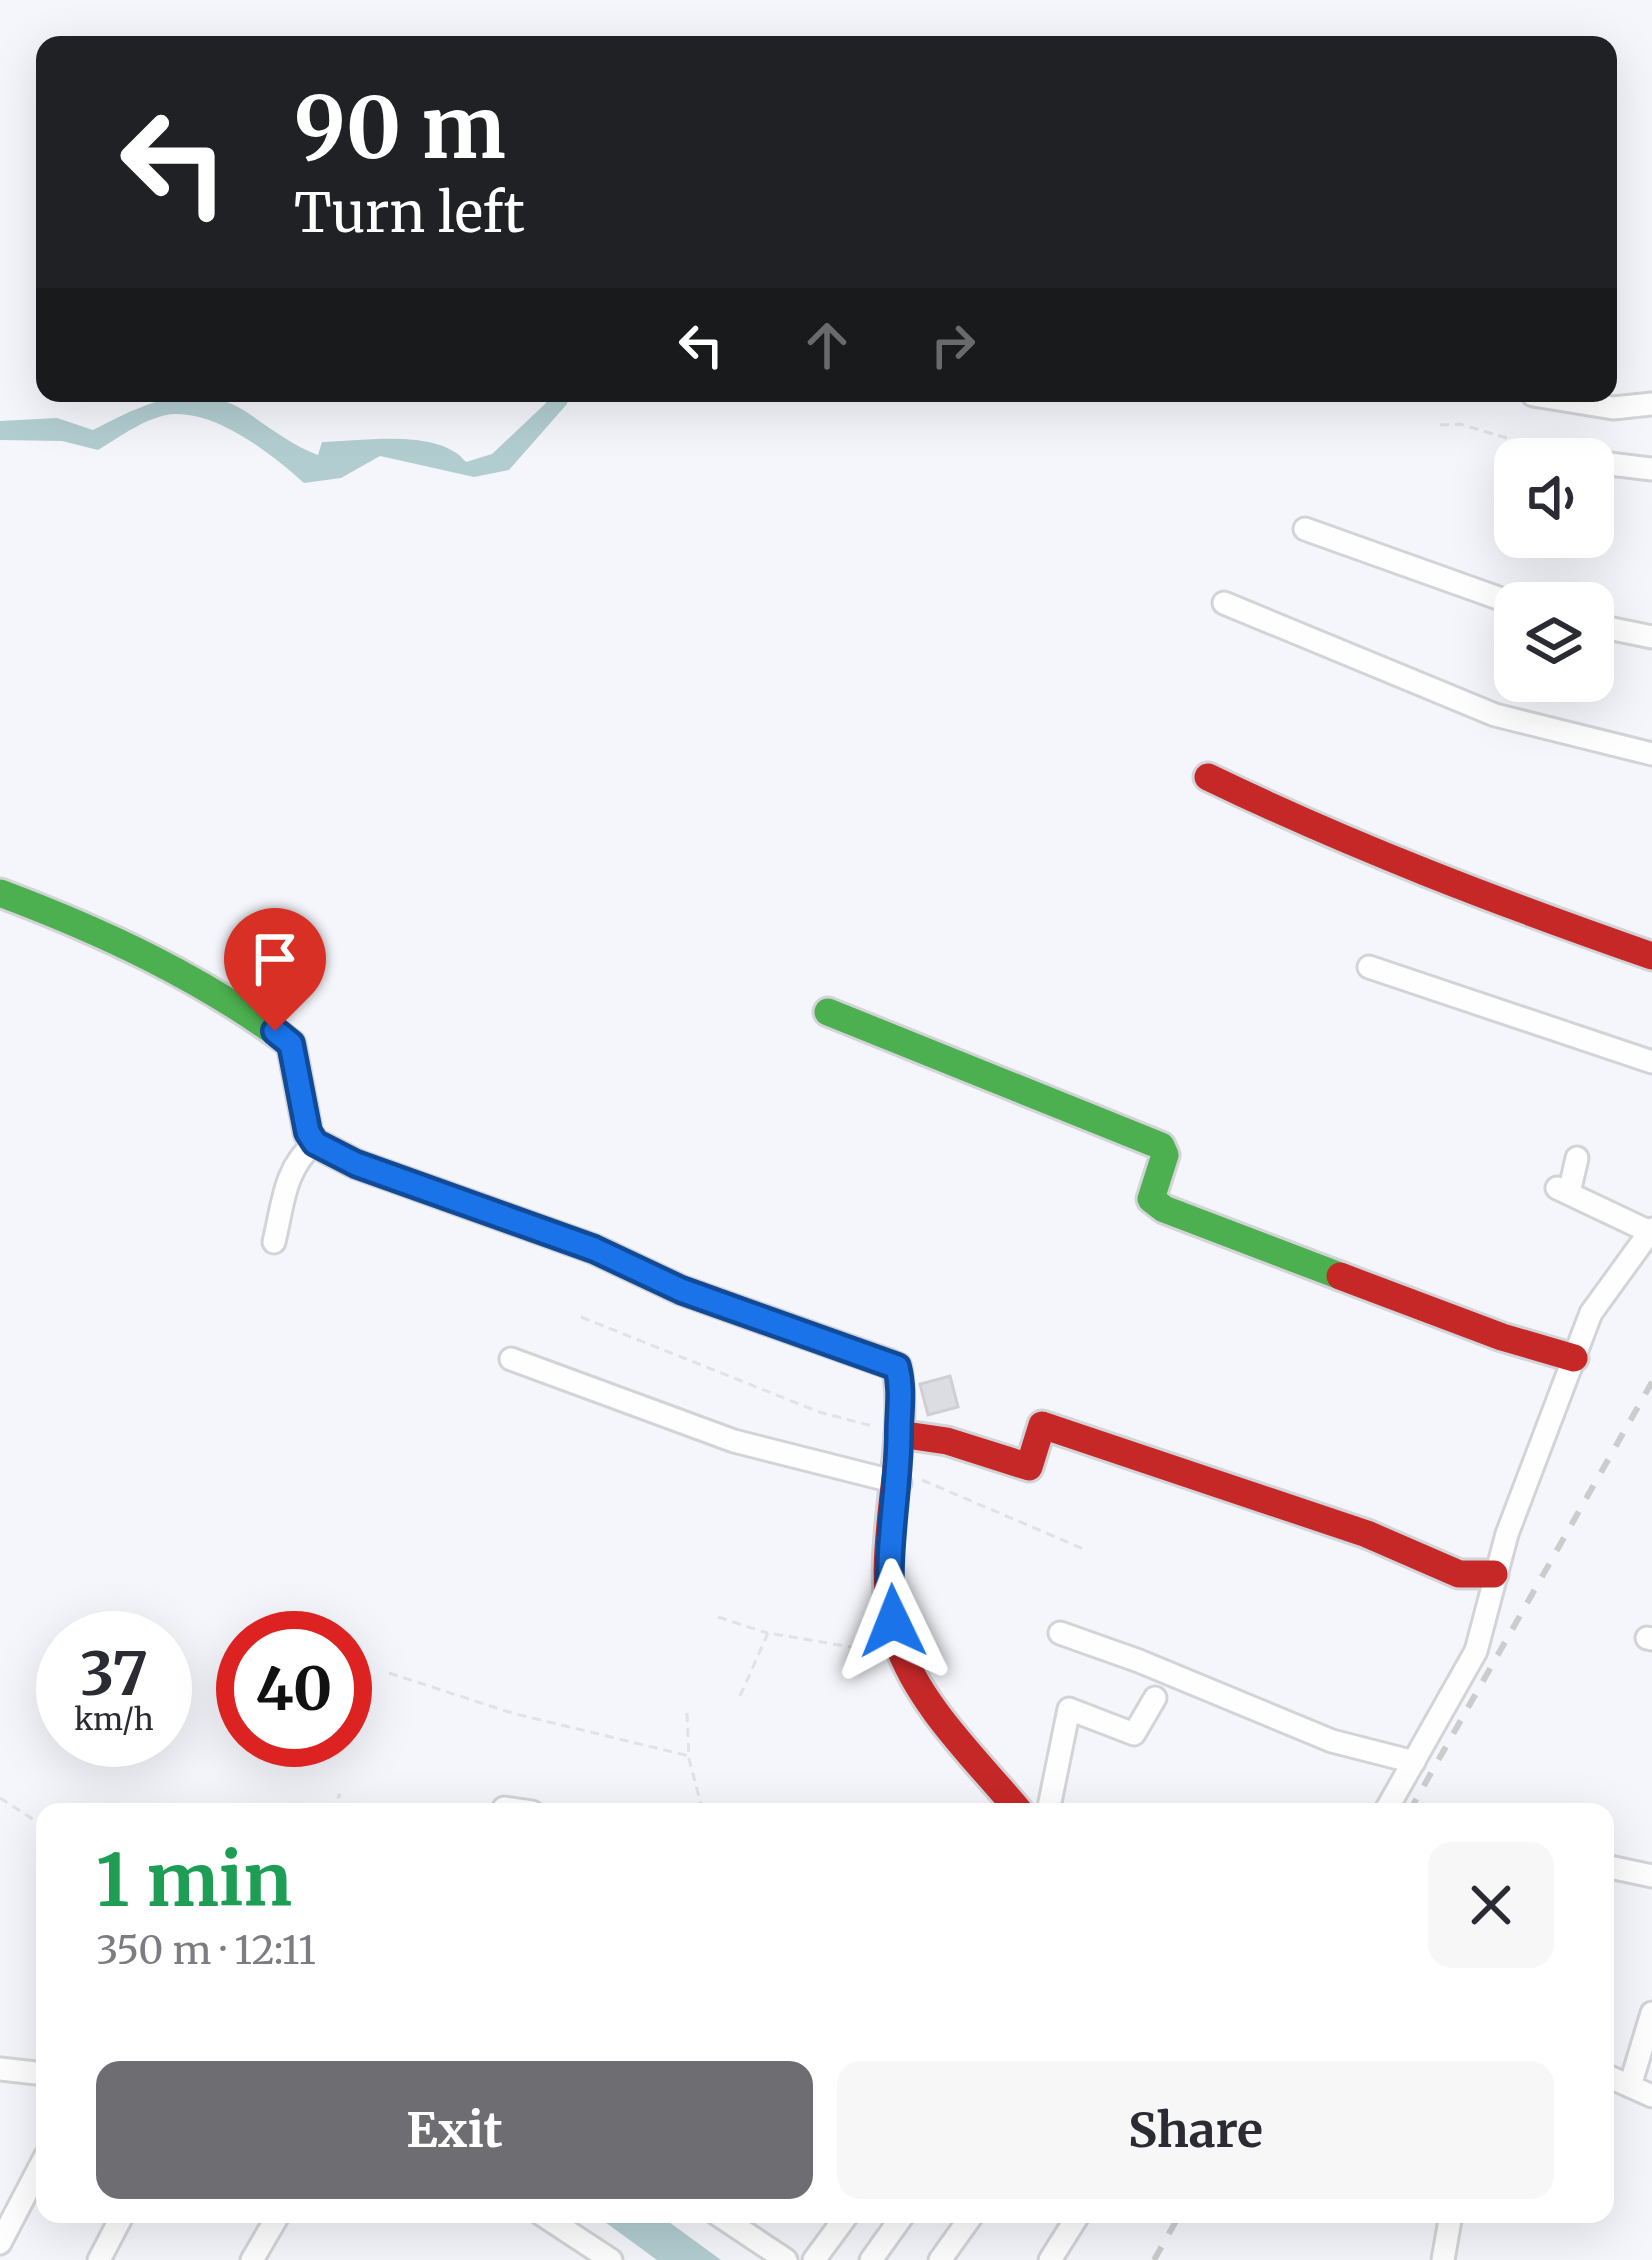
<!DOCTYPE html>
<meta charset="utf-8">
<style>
:root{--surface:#fff;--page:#f7f7f7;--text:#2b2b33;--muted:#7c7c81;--accent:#6e6e72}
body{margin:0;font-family:Merriweather,serif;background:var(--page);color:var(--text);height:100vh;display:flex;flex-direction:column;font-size:45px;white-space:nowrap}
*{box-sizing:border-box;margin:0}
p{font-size:39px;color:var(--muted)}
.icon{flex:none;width:66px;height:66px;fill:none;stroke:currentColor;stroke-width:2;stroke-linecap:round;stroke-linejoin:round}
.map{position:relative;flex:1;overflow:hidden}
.side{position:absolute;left:36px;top:1803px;width:1578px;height:420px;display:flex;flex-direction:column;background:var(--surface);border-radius:24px;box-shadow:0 12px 48px #0002}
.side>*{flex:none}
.hud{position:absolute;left:36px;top:36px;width:1581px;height:366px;border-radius:24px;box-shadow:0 12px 48px #0002;background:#202124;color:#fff;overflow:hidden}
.buttons{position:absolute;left:1494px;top:438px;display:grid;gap:24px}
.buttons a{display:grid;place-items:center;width:120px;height:120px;border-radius:24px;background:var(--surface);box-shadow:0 12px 48px #0002;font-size:60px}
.speed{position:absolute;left:36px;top:1611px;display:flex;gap:24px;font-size:60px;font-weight:700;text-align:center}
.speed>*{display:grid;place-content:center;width:156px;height:156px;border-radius:50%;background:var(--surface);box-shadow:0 12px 48px #0002;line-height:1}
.speed small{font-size:30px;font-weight:400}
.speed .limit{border:18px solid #d22;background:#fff;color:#111}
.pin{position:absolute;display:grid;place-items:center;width:102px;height:102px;color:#fff;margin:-123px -51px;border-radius:50% 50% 50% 0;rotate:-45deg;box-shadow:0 0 12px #0007}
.pin .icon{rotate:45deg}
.me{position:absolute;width:132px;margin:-66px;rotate:358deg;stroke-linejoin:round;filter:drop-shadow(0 0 9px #0008)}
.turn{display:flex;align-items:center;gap:42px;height:252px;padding:0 60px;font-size:54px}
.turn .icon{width:156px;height:156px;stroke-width:2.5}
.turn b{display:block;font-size:84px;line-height:102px}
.lanes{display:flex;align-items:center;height:114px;padding:0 60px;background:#0003;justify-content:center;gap:60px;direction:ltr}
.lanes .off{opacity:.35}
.round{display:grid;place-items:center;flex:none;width:126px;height:126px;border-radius:24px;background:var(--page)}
.overview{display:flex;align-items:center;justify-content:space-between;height:204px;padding:0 60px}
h1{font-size:72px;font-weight:700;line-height:90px;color:#1e9e55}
.primary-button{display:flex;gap:24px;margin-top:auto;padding:24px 60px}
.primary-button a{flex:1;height:138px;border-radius:24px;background:var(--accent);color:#fff;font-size:48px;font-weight:700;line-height:138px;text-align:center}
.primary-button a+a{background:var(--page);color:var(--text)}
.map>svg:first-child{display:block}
</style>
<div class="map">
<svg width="1652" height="2260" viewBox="0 0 1652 2260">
<rect width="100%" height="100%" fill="#f5f6fb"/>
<!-- water -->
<g fill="#b2cdd0">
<path d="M 548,393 L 570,393 L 567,404 L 509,470 L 474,477 L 380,456 L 341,478 L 304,483 C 273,455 219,412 174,414 C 147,416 120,437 98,450 L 62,441 L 0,440 L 0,421 L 57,418 L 93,430 C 141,405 193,378 245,411 C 270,428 290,444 318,455 L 322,442 C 363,441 439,428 466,462 L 492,454 L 546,403 Z"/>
<path d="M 594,2214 L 658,2214 L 721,2260 L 657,2260 Z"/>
</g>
<!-- building -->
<path fill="#dcdde2" stroke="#ceced3" stroke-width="3" d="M 950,1376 L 958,1407 L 928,1415 L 920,1384 Z"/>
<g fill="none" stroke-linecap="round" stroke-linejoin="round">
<defs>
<g id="street">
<path d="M 1533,395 L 1613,408 L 1652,404"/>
<path d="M 1559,452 L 1583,459"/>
<path d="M 1593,462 L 1652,469"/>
<path d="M 1305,529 L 1515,604"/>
<path d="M 1224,603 L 1495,715 L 1652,754"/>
<path d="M 1593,625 L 1652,637"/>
<path d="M 1369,967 L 1652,1062"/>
<path d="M 1557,1188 L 1650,1232"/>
<path d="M 1569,1193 L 1577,1158"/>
<path d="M 274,1242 C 283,1205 284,1168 315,1143"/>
<path d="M 511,1359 L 734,1441 L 900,1483"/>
<path d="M 1060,1633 L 1139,1661 L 1332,1741 L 1414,1762"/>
<path d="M 1647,1638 L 1652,1639"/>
<path d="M 504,1808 L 532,1812"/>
<path d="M 1048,1812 L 1069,1709 L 1134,1734 L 1155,1698"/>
<path d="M 1385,1812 L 1476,1651 L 1507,1534 L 1591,1313 L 1652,1229"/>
<path d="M 1605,1866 L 1652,1876"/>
<path d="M 0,2069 L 45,2074"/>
<path d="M 1605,2075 L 1652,2096"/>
<path d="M 1630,2086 L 1652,2013"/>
<path d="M 541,2214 L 611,2260"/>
<path d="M 717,2214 L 786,2260"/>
<path d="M 0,2243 L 45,2157"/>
<path d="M 99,2260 L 123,2214"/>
<path d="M 252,2260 L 279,2214"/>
<path d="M 814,2260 L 848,2214"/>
<path d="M 871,2260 L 904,2214"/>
<path d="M 940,2260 L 973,2214"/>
<path d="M 1050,2260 L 1079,2214"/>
<path d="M 1443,2260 L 1451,2214"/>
</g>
<g id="fast">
<path d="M 0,893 C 104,932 202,978 291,1044 L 308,1133 L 315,1143 L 356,1164 L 594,1249 L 681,1290 L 887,1363"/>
<path d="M 828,1012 L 1161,1146 L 1165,1155 L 1151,1199 L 1164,1209 L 1340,1276"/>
</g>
<g id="jam">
<path d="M 1208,777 C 1353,847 1500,903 1652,956"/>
<path d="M 1340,1276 L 1502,1337 L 1574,1358"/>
<path d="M 887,1363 L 897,1367 C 911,1456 869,1558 897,1641 C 919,1706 977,1760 1020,1812"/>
<path d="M 899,1434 L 947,1441 L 1029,1467 L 1042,1425 L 1367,1534 L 1459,1574 L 1494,1574"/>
</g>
</defs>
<!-- street casing -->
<use href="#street" stroke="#d3d4d8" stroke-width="27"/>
<!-- fast casing -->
<use href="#fast" stroke="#d3d4d8" stroke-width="33"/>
<!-- jam casing -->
<use href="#jam" stroke="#d3d4d8" stroke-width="33"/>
<!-- path -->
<g stroke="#e1e2e3" stroke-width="3" stroke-dasharray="9 6" stroke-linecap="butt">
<path d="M 1440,425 L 1460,424 L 1537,447"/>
<path d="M 581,1317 L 819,1412 L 876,1427"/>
<path d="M 922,1480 L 1086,1550"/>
<path d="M 718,1617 L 767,1633"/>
<path d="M 389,1673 L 512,1713 L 689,1756"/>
<path d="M 740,1696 L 768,1633 L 857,1648 L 870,1645"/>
<path d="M 687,1713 L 689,1759 L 703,1812"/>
<path d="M 0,1798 L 45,1827"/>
<path d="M 331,1812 L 340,1794"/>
</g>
<!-- street -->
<use href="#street" stroke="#fefefe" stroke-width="21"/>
<!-- fast -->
<use href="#fast" stroke="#4caf50" stroke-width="27"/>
<!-- jam -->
<use href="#jam" stroke="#c62828" stroke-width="27"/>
<!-- rail -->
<g stroke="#cccccd" stroke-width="6" stroke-dasharray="15 15" stroke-linecap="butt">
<path d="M 1409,1812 L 1652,1382"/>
<path d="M 1154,2260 L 1180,2214"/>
</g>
</g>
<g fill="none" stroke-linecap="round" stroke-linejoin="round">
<defs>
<path id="route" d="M 275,1031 L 291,1044 L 308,1132 L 315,1143 L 356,1164 L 594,1249 L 681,1290 L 897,1367 C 903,1390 899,1410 899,1433 C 899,1493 883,1562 893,1621"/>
</defs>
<!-- route casing -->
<use href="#route" stroke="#114b97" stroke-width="30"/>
<!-- route -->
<use href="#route" stroke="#1a73e8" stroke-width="21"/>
</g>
</svg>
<div class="buttons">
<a><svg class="icon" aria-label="sound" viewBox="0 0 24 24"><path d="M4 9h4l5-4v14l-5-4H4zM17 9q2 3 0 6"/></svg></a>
<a><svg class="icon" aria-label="layers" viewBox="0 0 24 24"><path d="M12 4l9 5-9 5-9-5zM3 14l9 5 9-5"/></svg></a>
</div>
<div class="speed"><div>37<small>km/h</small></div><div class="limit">40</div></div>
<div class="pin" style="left:275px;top:1031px;background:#d93025"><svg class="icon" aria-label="arrive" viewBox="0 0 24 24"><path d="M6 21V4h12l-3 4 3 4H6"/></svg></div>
<svg class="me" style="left:893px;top:1621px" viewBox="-20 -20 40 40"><path d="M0-17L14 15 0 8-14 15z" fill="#1a73e8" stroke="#fff" stroke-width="4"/></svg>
<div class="hud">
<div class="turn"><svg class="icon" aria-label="left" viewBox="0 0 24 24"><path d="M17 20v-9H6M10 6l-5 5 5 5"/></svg><div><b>90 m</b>Turn left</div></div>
<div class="lanes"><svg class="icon" aria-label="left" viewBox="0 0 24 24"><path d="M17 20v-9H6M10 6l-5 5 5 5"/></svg><svg class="icon off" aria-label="ahead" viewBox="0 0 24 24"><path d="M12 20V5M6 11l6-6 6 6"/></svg><svg class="icon off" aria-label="right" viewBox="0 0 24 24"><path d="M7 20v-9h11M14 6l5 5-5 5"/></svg></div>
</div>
<section class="side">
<div class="overview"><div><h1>1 min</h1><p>350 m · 12:11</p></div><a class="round"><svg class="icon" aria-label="close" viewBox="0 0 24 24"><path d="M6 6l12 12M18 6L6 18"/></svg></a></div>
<div class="primary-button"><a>Exit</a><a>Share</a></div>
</section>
</div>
